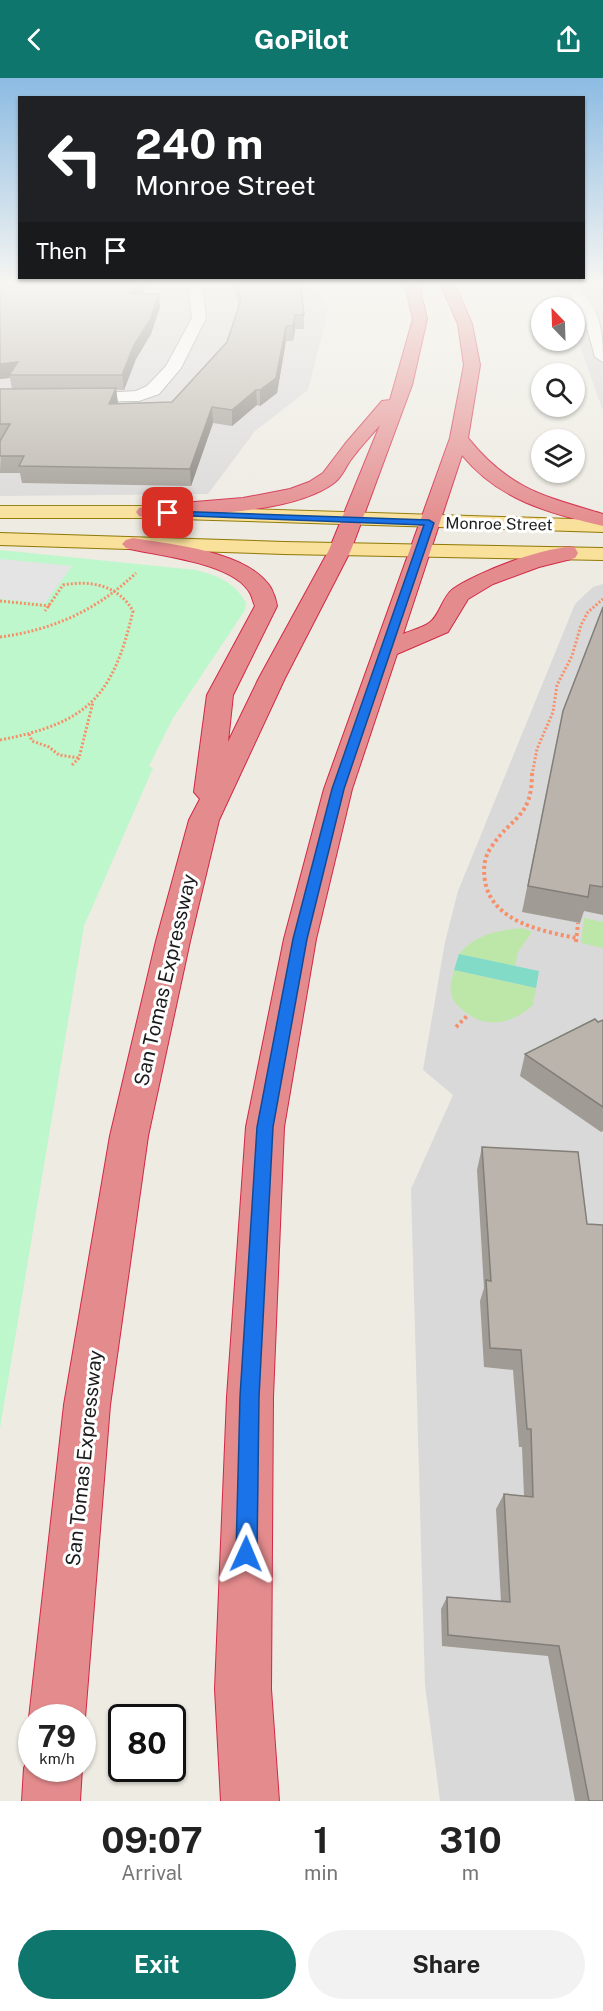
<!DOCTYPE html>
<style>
:root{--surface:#fff;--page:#f2f2f2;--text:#222;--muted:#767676;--accent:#0f766e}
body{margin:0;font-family:"Public Sans",sans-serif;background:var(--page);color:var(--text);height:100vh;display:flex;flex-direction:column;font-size:22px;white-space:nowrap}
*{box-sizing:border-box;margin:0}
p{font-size:20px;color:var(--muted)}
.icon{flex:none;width:33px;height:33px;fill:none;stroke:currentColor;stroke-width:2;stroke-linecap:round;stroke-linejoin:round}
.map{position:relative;height:1723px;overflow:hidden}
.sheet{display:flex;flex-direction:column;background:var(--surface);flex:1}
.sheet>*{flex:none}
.guide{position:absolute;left:18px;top:18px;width:567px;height:183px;border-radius:0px;box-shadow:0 2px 4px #0004;background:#202124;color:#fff;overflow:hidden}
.needle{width:39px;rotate:337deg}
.tools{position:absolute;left:531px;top:219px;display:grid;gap:12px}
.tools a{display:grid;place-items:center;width:54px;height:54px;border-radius:50%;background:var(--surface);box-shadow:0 2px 4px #0004;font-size:30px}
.speed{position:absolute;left:18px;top:1626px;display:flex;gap:12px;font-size:30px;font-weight:700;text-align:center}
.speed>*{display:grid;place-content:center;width:78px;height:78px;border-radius:50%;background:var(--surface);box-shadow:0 2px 4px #0004;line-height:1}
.speed small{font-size:15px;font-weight:400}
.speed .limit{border:3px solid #111;border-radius:9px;background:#fff;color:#111}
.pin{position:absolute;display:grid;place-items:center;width:51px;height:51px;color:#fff;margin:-26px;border-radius:12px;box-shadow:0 3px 9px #0006}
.me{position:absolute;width:66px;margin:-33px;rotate:1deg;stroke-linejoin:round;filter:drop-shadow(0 0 4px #0008)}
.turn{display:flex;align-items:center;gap:21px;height:126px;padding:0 18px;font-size:27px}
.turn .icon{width:78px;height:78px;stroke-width:2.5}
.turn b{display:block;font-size:42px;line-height:51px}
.then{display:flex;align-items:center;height:57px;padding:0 18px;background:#0003;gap:12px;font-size:22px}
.eta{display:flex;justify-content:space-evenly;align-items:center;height:102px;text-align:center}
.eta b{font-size:36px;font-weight:700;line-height:42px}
.button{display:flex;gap:12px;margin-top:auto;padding:12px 18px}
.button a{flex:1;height:69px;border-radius:36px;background:var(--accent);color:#fff;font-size:24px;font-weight:700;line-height:69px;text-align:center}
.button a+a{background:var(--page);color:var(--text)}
header{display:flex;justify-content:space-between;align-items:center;height:78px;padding:0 18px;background:var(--accent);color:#fff;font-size:27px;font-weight:700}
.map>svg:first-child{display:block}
</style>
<header><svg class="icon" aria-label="back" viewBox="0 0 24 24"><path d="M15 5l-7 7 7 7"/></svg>GoPilot<svg class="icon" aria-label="share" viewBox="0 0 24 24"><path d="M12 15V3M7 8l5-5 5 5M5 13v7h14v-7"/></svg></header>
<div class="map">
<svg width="603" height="1723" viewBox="0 0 603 1723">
<rect width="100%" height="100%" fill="#edebe2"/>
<!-- residential -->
<g fill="#dad9d9">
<path d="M 0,207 L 314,207 L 329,230 L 308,312 L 255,353 L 208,416 L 0,418 Z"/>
<path d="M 552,207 L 603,207 L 603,333 L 575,254 L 574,230 L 566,229 Z"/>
<path d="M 603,506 L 603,1723 L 440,1723 L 425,1607 L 411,1111 L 453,1017 L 423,992 L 445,864 L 458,813 L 575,526 L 593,509 Z"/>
</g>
<!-- grass -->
<g fill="#bde7a8">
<path d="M 584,840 L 603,844 L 603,870 L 581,865 Z"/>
<path d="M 523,850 L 532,854 L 518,874 L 515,888 L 459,876 C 476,856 498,852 523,850 Z"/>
<path d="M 454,892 L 536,910 L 533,927 C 513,945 488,952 465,934 C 459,929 452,923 451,915 C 449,908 453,899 454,892 Z"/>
</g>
<!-- park -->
<path fill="#bff7cd" d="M 0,472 L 196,492 C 218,498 235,504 246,525 L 245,532 L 173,640 L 149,688 L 153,690 L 84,848 L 0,1350 Z"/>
<!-- pitch -->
<path fill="#81dbc7" d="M 459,876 L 539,893 L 536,910 L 454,892 Z"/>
<!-- parking -->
<path fill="#e4e4e4" d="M 0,481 L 72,488 L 45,525 L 0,521 Z"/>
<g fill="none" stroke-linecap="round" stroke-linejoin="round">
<defs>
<g id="minor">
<path d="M 188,207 L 202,207 L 206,240 L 181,290 L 159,316 L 139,323 L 0,324 L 0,314 L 120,314 L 136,313 L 147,308 L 166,288 L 192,240 Z"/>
<path d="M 563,207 L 578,207 C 600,236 603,247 603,284 L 595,279 L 583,235 Z"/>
</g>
<g id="major">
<path d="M 0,428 L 146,428 L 603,442 L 603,454 L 146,440 L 0,440 Z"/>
<path d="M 0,455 L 284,464 L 603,470 L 603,482 L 284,476 L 0,467 Z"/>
</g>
<g id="highway">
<path d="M 405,207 L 419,207 L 427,241 L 412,307 L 351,472 L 285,600 L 219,742 L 190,863 L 148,1058 L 110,1327 L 85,1640 L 82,1646 L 82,1640 L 32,1640 L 32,1646 L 29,1640 L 64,1327 L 110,1058 L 156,863 L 189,742 L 200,721 L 194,714 L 207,617 L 255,528 C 253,524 252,518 250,515 C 233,484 157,478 126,470 L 122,466 L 126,462 L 133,460 C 173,467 248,473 271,510 C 274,516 276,522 277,528 L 233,617 L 228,664 L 259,600 L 329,472 L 380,347 C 370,359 359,370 350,383 C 345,390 342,399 334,405 C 293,436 197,436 146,440 L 139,438 L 136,434 L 139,430 L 146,428 L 243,420 L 290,411 L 309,404 L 323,395 L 345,366 L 382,323 L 390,322 L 413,241 Z"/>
<path d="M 441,207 L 455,207 L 472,246 L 480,287 L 468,360 C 509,411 543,418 603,436 L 603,448 C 548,435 499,422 462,377 L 403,556 C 412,552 422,550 429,545 C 440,538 442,519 453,511 C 473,496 551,465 575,470 L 578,475 L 575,480 L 539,489 L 493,506 L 468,521 L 448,554 L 397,576 L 352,711 L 316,861 L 284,1049 L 273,1319 L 271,1611 L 279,1723 L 221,1723 L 215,1611 L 227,1319 L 246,1049 L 284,861 L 324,711 L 450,360 L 464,287 L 458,246 Z"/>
<path d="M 32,1672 L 32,1690 L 82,1690 L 80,1723 L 22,1723 L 24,1690 Z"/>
</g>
</defs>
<!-- minor casing -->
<use href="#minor" stroke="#a3a3a3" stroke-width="2"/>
<!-- major casing -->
<use href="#major" stroke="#907904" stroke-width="2"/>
<!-- highway casing -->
<use href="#highway" stroke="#d22846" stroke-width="2"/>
<!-- path-far1 -->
<g stroke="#f6906a" stroke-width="3" stroke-dasharray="2 2" stroke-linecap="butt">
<path d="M 0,523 L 50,528"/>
<path d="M 0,559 C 53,552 97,532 136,495"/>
<path d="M 29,656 L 32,663 L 49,669 L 59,677 L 79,680"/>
<path d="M 0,662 C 88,645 113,619 133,533 C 118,507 91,502 63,507 L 45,533"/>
<path d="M 72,687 L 79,680 L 93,624"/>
<path d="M 532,697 L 537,671 L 553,634 L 557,607 L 572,578 L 581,547 L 588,534 L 603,521"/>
</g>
<!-- path -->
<g stroke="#f6906a" stroke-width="4" stroke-dasharray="3 3" stroke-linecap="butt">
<path d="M 532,695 C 532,740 513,737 492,768 C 484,779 483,790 485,803 C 492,844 542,853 576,860"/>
<path d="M 576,864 L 578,845"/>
<path d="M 456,949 L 468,937"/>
</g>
<!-- minor -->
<use href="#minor" fill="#fff" fill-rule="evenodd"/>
<!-- major -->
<use href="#major" fill="#f9e09b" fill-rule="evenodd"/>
<!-- highway -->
<use href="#highway" fill="#e48b8d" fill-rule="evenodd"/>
</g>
<!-- wall -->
<g fill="#a09b94">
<path d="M 0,207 L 142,216 L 160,229 L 151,256 L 136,281 L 124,312 L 116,312 L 118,326 L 172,324 L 227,264 L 239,228 L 233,207 L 301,207 L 304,237 L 304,251 L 295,251 L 293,263 L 286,263 L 277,315 L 260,328 L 257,327 L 232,348 L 213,345 L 191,408 L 22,405 L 20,395 L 0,395 L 1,362 L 0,362 L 0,311 L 12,311 L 10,300 L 0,301 Z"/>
<path d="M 598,207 L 603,207 L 603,220 Z"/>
<path d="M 603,529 L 603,837 L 584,833 L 580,845 L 522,834 L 563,633 Z"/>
<path d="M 603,942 L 603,1053 L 601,1054 L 520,998 L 525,976 Z"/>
<path d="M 482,1069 L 578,1074 L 603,1723 L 575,1723 L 548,1578 L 442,1568 L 441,1531 L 447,1519 L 501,1524 L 496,1431 L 504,1416 L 524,1418 L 522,1369 L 519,1369 L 513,1292 L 484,1289 L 480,1223 L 484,1210 L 477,1092 Z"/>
</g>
<!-- shaded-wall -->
<g fill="#827e78">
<path d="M 137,207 L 148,207 L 133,229 L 131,216 Z"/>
<path d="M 159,216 L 160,229 L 151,256 L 136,281 L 124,312 L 122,297 L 134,267 Z"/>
<path d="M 295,237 L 295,251 L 293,263 L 293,248 Z"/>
<path d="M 286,248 L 286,263 L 277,315 L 260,328 L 260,312 Z"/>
<path d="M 18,284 L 9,297 L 10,300 L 0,301 L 0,286 Z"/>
<path d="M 116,310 L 118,325 L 109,326 Z"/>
<path d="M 256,312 L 257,327 L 232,348 L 232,332 Z"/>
<path d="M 212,329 L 213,345 L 191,408 L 190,391 Z"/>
</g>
<!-- building -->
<g fill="#bab4ac" stroke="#827e78" stroke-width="1.5">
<path d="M 0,207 L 137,207 L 131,216 L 159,216 L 150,242 L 134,267 L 122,297 L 9,297 L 18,284 L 0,286 Z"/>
<path d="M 236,207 L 301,207 L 304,237 L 295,237 L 293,248 L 286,248 L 276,300 L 260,312 L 256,312 L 232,332 L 212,329 L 190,391 L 19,388 L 24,378 L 0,378 L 0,363 L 10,346 L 0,346 L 0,311 L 116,310 L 109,326 L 172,324 L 227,264 L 241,222 Z"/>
<path d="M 603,529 L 603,809 L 590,807 L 588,819 L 528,808 L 563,633 Z"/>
<path d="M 595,941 L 598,944 L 603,942 L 603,1029 L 525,976 Z"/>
<path d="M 482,1069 L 578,1074 L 587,1146 L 603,1147 L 603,1723 L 589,1723 L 559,1568 L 448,1557 L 447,1519 L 510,1524 L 504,1416 L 533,1419 L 531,1351 L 527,1351 L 521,1272 L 490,1270 L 486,1202 L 491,1203 Z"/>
</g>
<!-- sky -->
<linearGradient id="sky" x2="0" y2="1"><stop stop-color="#8cbbe2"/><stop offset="0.46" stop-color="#f7f6f2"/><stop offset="1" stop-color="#f7f6f2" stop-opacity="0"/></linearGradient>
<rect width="603" height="448" fill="url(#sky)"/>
<!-- route -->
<path fill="#1a73e8" stroke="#114b97" stroke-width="1.5" d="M 168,433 L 429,442 L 434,445 L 344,711 L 307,861 L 273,1049 L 259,1319 L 257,1476 L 254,1484 L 246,1487 L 239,1484 L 236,1476 L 240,1319 L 257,1049 L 293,861 L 332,711 L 424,447 L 165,437 L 164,435 Z"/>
<g text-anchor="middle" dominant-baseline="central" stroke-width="6" stroke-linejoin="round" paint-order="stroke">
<!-- far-street labels -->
<g font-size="16" fill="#1c1c1c" stroke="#fff">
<text transform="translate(499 446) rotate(1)">Monroe Street</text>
</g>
<!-- street labels -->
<g font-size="20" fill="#1c1c1c" stroke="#fff">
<text transform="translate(165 902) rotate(-77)">San Tomas Expressway</text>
<text transform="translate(84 1380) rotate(-84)">San Tomas Expressway</text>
</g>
</g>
</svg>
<div class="tools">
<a><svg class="needle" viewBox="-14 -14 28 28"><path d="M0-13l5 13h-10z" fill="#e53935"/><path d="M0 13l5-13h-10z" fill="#767676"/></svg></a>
<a><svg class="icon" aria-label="search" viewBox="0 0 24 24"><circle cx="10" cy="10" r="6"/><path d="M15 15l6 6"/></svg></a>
<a><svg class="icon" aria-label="layers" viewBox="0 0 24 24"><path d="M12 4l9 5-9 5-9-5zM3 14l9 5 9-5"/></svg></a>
</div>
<div class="speed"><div>79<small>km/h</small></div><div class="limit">80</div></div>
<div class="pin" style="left:168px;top:435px;background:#d93025"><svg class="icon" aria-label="arrive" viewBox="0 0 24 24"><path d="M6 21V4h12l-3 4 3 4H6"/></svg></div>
<svg class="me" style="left:246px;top:1476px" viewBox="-20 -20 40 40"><path d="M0-17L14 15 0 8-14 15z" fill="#1a73e8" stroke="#fff" stroke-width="4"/></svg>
<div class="guide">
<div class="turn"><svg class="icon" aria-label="left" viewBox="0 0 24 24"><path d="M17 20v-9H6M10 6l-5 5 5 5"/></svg><div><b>240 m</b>Monroe Street</div></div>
<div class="then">Then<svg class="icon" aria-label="arrive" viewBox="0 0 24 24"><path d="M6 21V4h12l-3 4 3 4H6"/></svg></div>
</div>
</div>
<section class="sheet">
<div class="eta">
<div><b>09:07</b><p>Arrival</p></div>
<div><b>1</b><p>min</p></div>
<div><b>310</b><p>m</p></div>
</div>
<div class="button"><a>Exit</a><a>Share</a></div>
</section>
